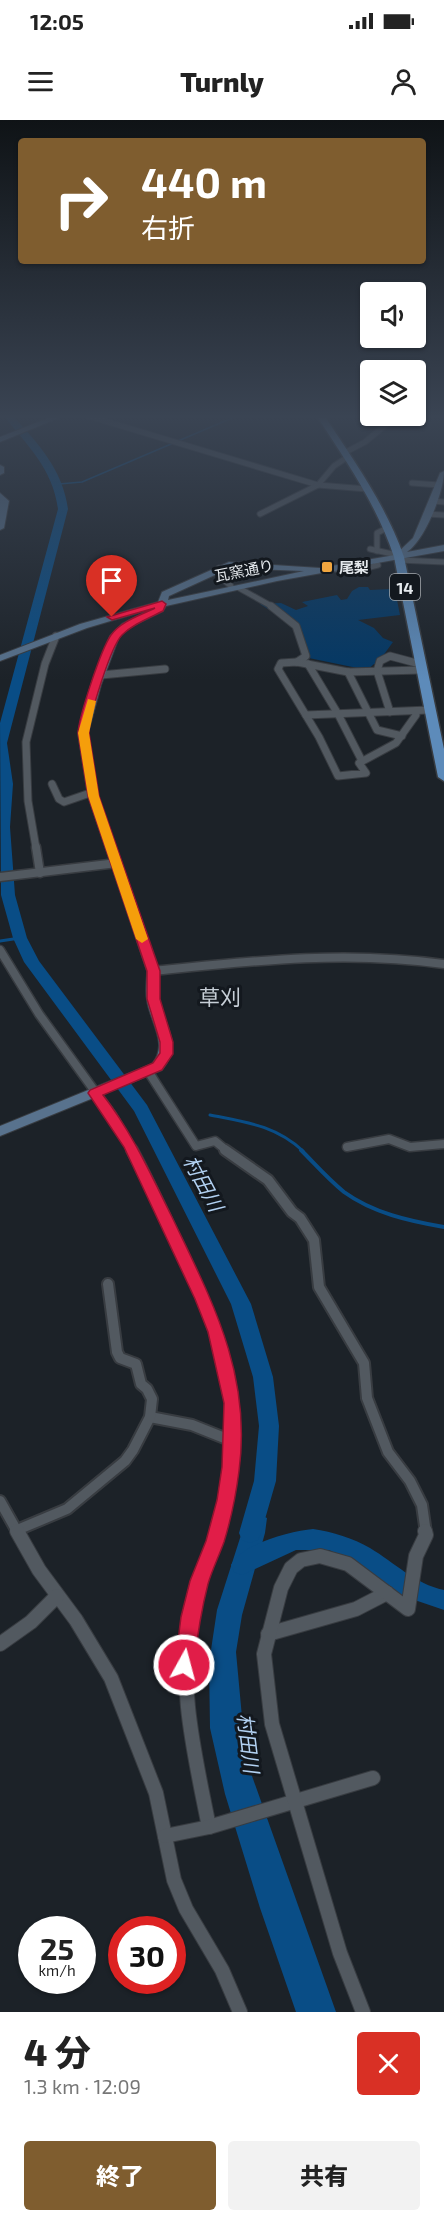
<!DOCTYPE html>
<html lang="ja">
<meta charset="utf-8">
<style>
:root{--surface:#fff;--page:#f2f2f2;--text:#222;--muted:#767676;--accent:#7f5d2f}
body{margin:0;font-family:"Exo 2","Noto Sans JP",sans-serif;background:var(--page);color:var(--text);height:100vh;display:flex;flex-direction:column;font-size:22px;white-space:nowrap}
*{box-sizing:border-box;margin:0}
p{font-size:20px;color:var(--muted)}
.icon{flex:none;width:33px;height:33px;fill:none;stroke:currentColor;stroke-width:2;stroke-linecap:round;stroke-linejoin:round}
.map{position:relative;height:1892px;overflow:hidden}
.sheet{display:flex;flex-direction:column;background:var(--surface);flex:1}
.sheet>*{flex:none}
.banner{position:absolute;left:18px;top:18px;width:408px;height:126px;border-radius:6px;box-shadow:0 2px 4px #0004;background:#7f5d2f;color:#fff;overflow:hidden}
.buttons{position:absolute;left:360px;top:162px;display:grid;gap:12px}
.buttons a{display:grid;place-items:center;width:66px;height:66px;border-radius:6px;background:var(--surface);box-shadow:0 2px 4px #0004;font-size:30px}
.speed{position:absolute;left:18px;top:1796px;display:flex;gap:12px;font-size:30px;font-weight:700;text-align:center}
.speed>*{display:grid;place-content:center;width:78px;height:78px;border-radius:50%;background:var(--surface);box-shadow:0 2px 4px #0004;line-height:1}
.speed small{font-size:15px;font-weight:400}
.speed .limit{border:9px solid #d22;background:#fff;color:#111}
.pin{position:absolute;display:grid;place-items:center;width:51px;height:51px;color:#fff;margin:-62px -26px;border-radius:50% 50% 50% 0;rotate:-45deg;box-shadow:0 0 6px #0007}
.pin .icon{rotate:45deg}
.me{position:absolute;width:66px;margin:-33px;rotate:7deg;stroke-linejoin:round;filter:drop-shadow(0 0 4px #0008)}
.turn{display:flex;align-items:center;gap:21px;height:126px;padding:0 24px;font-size:27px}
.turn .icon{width:78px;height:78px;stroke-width:2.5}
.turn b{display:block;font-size:42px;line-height:51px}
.round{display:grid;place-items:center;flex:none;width:63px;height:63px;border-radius:6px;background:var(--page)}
.head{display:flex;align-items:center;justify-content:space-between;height:102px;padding:0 24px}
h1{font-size:36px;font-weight:800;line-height:45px}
.action{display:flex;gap:12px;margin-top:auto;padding:12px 24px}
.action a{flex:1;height:69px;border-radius:6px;background:var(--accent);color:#fff;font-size:24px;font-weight:800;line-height:69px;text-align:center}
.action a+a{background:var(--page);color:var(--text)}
.status{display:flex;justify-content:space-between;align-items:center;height:42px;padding:0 30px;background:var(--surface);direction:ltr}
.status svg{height:16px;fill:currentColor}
header{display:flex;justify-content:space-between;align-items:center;height:78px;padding:0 24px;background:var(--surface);font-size:27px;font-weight:800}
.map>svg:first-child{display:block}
</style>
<div class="status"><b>12:05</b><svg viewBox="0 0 49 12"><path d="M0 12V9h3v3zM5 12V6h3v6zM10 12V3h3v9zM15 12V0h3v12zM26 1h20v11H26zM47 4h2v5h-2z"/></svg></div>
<header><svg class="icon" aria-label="menu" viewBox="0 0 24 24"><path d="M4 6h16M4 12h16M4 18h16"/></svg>Turnly<svg class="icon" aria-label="person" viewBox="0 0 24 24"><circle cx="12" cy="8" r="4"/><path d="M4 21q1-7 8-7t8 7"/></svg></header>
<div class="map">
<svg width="444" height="1892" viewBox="0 0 444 1892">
<rect width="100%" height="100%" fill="#1c2228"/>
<!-- green -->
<path fill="#033865" d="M 359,467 L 368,467 L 370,470 L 391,469 L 392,475 L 396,475 L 400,495 L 358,500 L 374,508 L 383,518 L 393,522 L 377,544 L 374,544 L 367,550 L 304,537 C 297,528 299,519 295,509 C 288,496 271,492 260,484 L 281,483 L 296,490 L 308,486 L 302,482 L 337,475 L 341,480 L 347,479 L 352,471 Z"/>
<!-- water -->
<path fill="#094d86" d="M 249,1390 L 267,1398 L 265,1413 L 242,1495 L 236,1532 L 242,1597 L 252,1656 L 336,1892 L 296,1892 L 260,1788 L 225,1674 L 210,1608 L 209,1543 L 217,1490 Z"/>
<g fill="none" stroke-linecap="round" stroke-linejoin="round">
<!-- stream-far2 -->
<path stroke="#094d86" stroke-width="1.5" d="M 59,364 L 82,362 L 239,295"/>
<!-- stream-far1 -->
<g stroke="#094d86" stroke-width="3">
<path d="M 0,821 L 20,818"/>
<path d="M 210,995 C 245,1002 275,1005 303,1031"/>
</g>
<!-- stream -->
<path stroke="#094d86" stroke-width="4" d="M 301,1030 C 315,1044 328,1059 344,1072 C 373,1093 409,1101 444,1107"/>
<!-- river -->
<g fill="#094d86" fill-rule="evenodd">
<path d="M 3,295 L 12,295 C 38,323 63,350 68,389 L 7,623 L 13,664 L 10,707 L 15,775 L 27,818 L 39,841 L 147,985 L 251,1184 L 273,1257 L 279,1306 L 276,1361 L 261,1413 L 258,1420 L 250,1423 L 242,1420 L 239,1413 L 254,1361 L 259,1306 L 253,1257 L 231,1184 L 134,991 L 24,842 L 13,818 L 1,775 L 0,603 L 58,389 C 53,349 27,325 3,295 Z"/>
<path d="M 313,1409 C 333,1412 353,1418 370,1428 C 395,1443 415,1464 444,1470 L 444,1490 L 403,1476 L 355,1443 L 329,1430 L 296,1430 L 242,1455 L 234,1452 L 231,1445 C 241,1424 291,1411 313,1409 Z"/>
</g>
<defs>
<g id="street-far4">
<path d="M 85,295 L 318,365 L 367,369"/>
<path d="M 344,333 L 365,322 L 387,304 L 414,296"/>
<path d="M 412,363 L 439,365"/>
<path d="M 433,381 L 444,382"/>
<path d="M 260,394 L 318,365 L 334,346 L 346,338"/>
<path d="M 426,394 L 444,395"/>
<path d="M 370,429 L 397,435"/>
<path d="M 377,431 L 377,413 L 389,407"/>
<path d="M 399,440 L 444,442"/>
<path d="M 219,448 L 220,457 L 231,466"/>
<path d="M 335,449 L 350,452 L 378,445 L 376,442"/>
<path d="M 239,468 L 273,487"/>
</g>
<g id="street-far3">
<path d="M 271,486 L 296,506 L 306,536 L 297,542"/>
<path d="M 308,544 L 338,594 L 362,641"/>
<path d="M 348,552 L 377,610 L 402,616"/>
<path d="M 101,555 L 165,549"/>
<path d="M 416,591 L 416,595 L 396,623 L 359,643 L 366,653 L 338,656 L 319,617 L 278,549 L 281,543 L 297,542 L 348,552 L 421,550"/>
<path d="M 390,592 L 377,551 L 380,541 L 390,536 L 420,544"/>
<path d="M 306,595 L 429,590"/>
<path d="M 52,664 L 59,679 L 64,682 L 93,672"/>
<path d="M 36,728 L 28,681 L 26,622 L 45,544 L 56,516"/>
</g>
<g id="street-far2">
<path d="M 36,727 L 40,753"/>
<path d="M 0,757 L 117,743"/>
<path d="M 0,830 L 39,894 L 112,995 L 133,1031"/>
<path d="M 153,851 C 251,841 346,830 444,844"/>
<path d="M 148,951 L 196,1026 L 215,1021 L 227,1031"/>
<path d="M 347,1027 L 389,1019 L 410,1027 L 444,1024"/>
</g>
<g id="street-far1">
<path d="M 132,1030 C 147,1058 160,1087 174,1116 C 223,1219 254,1298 217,1413"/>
<path d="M 225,1030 L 268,1060 L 292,1092 L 300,1098 L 314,1120 L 319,1167 L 364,1243 L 367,1278 L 388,1332 L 410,1361 L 422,1385 L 426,1413"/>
<path d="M 150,1297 L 192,1305 L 232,1321"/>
<path d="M 0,1381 L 18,1413"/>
<path d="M 17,1410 L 67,1389 L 125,1341 L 133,1330 L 150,1297 L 152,1279 L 147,1269 L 141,1264 L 136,1244 L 120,1238 L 117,1232 L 108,1164"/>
</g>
<g id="street">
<path d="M 17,1411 L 39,1450 L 76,1500 L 111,1558 L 156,1673 L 174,1760 L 186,1789 L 222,1850 L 240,1892"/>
<path d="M 268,1514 L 356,1489 L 387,1473"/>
<path d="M 0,1524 L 31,1502 L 57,1476"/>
<path d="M 209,1707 C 195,1636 176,1561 192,1489 C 198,1462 209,1437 218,1411"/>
<path d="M 165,1716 L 209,1707 L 373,1658"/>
<path d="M 363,1892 L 340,1833 L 272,1604 L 264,1534 L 281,1468 L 291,1448 L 301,1440 L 320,1436 L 348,1444 L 408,1489 L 416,1436 L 426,1415 L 425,1411"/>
</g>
<g id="secondary">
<path d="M 56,295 L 66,295 L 0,322 L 0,317 Z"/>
<path d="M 0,345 L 4,347 L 4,353 L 0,355 Z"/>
<path d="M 444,351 C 444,372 425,420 407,432 L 444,425 L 444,431 L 277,461 L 166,486 L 163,491 L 128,508 L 119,517 L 101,565 L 88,613 L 98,676 L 159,851 C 159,860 158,870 159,879 C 164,908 184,922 162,950 L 0,1016 L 0,1006 L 152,944 C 169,924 150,902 147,880 C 145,871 147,860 147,851 L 88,676 L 78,613 L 91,565 L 110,516 L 122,504 L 154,488 L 87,508 L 0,541 L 0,535 L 80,504 L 158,482 L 162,472 L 229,442 L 320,448 L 395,435 L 413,418 L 440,353 ZM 230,448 L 304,451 L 168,480 L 169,476 Z"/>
<path d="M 0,373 L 9,381 L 4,408 L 0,410 Z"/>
</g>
<path id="primary" d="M 316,295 L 324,295 C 354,341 386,385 404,437 L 444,629 L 444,661 L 438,657 L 394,437 C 377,385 346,341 316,295 Z"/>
</defs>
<!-- street-far4 casing -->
<use href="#street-far4" stroke="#383c41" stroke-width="7"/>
<!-- street-far3 casing -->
<use href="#street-far3" stroke="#383c41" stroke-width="9"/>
<!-- street-far2 casing -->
<use href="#street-far2" stroke="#383c41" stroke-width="11"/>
<!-- street-far1 casing -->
<use href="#street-far1" stroke="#383c41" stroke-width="14"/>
<!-- street casing -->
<use href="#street" stroke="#383c41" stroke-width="16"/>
<!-- secondary casing -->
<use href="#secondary" stroke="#383c41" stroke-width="2"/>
<!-- primary casing -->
<use href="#primary" stroke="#383c41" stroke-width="3"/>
<!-- street-far4 -->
<use href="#street-far4" stroke="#525960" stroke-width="5"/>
<!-- street-far3 -->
<use href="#street-far3" stroke="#525960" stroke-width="7"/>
<!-- street-far2 -->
<use href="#street-far2" stroke="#525960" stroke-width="8"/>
<!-- street-far1 -->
<use href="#street-far1" stroke="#525960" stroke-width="10"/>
<!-- street -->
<use href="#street" stroke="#525960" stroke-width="14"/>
<!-- secondary -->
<use href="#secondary" fill="#58728d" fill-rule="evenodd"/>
<!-- primary -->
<use href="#primary" fill="#5d8bba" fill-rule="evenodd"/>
</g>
<!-- sky -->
<linearGradient id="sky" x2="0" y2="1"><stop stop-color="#0f1316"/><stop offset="0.53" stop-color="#3a4453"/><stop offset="1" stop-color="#3a4453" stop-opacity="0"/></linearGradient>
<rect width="444" height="560" fill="url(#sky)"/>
<!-- route -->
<path fill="#e11d48" stroke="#92132f" stroke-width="1.5" d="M 162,481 L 166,484 L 163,491 C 149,498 133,504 122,515 C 111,526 89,596 89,613 L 99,676 L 160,851 L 160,879 L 173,922 L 173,934 L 162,950 L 103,975 C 132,1012 151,1055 172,1097 C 212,1181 252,1254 239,1351 C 236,1375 231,1399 224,1422 C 219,1436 212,1450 208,1464 C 201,1491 197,1518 194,1545 L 191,1551 L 184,1554 L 177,1551 L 175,1545 L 181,1497 L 190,1461 L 206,1421 L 217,1380 L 222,1347 L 224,1283 L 208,1212 L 195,1179 L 124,1027 L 88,973 L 90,970 L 153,943 L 160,933 L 160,922 L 147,879 L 147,851 L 88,676 L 78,613 C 79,596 101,529 111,515 C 121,501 141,495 155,488 L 112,500 L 107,497 Z"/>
<!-- slow -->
<path fill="#f59e0b" d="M 88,579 L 96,581 L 89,613 L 99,676 L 148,819 L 142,823 L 136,819 L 88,676 L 78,613 Z"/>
<!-- markers -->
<rect fill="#f1a63f" stroke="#13181e" stroke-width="2" x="321" y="441" width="12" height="12" rx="3"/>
<g text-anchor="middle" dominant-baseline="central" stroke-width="6" stroke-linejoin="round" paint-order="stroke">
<!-- far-poi labels -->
<g font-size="15" font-weight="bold" fill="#e5e9ed" stroke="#13181e" text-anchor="start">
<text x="339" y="447">尾梨</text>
</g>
<!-- far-street labels -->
<g font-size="15" fill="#e5e9ed" stroke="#13181e">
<text transform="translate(244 450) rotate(-11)">瓦窯通り</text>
</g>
<!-- shield labels -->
<rect fill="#13181e" stroke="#a6aaaf" stroke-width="1.5" x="390" y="454" width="30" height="26" rx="4.5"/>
<g font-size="16" font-weight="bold" fill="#e5e9ed">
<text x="405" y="467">14</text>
</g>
<!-- water labels -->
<g font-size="20" font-style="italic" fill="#b2d1f2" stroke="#13181e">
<text transform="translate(204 1063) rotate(62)">村田川</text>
<text transform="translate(249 1623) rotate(83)">村田川</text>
</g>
<!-- quarter labels -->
<g font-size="21" fill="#c7cfd7" stroke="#13181e">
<text x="220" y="876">草刈</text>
</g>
</g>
</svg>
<div class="buttons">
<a><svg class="icon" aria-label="sound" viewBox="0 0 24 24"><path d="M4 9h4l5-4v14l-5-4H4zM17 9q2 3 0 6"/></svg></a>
<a><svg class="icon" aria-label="layers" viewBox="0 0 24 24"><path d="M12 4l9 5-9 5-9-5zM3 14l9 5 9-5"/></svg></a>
</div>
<div class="speed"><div>25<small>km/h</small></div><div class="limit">30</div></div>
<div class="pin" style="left:112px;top:497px;background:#d93025"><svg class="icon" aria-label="arrive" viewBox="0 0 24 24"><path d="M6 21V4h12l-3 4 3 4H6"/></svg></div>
<svg class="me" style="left:184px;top:1545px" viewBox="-20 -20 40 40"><circle r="17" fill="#e11d48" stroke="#fff" stroke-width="3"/><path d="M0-11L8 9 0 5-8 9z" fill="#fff"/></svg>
<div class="banner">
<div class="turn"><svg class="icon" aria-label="right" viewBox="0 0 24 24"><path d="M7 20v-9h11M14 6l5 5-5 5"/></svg><div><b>440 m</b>右折</div></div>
</div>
</div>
<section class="sheet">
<div class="head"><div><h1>4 分</h1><p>1.3 km · 12:09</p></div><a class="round" style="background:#d93025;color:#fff"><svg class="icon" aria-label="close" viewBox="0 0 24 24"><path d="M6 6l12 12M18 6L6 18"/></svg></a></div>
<div class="action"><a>終了</a><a>共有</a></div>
</section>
